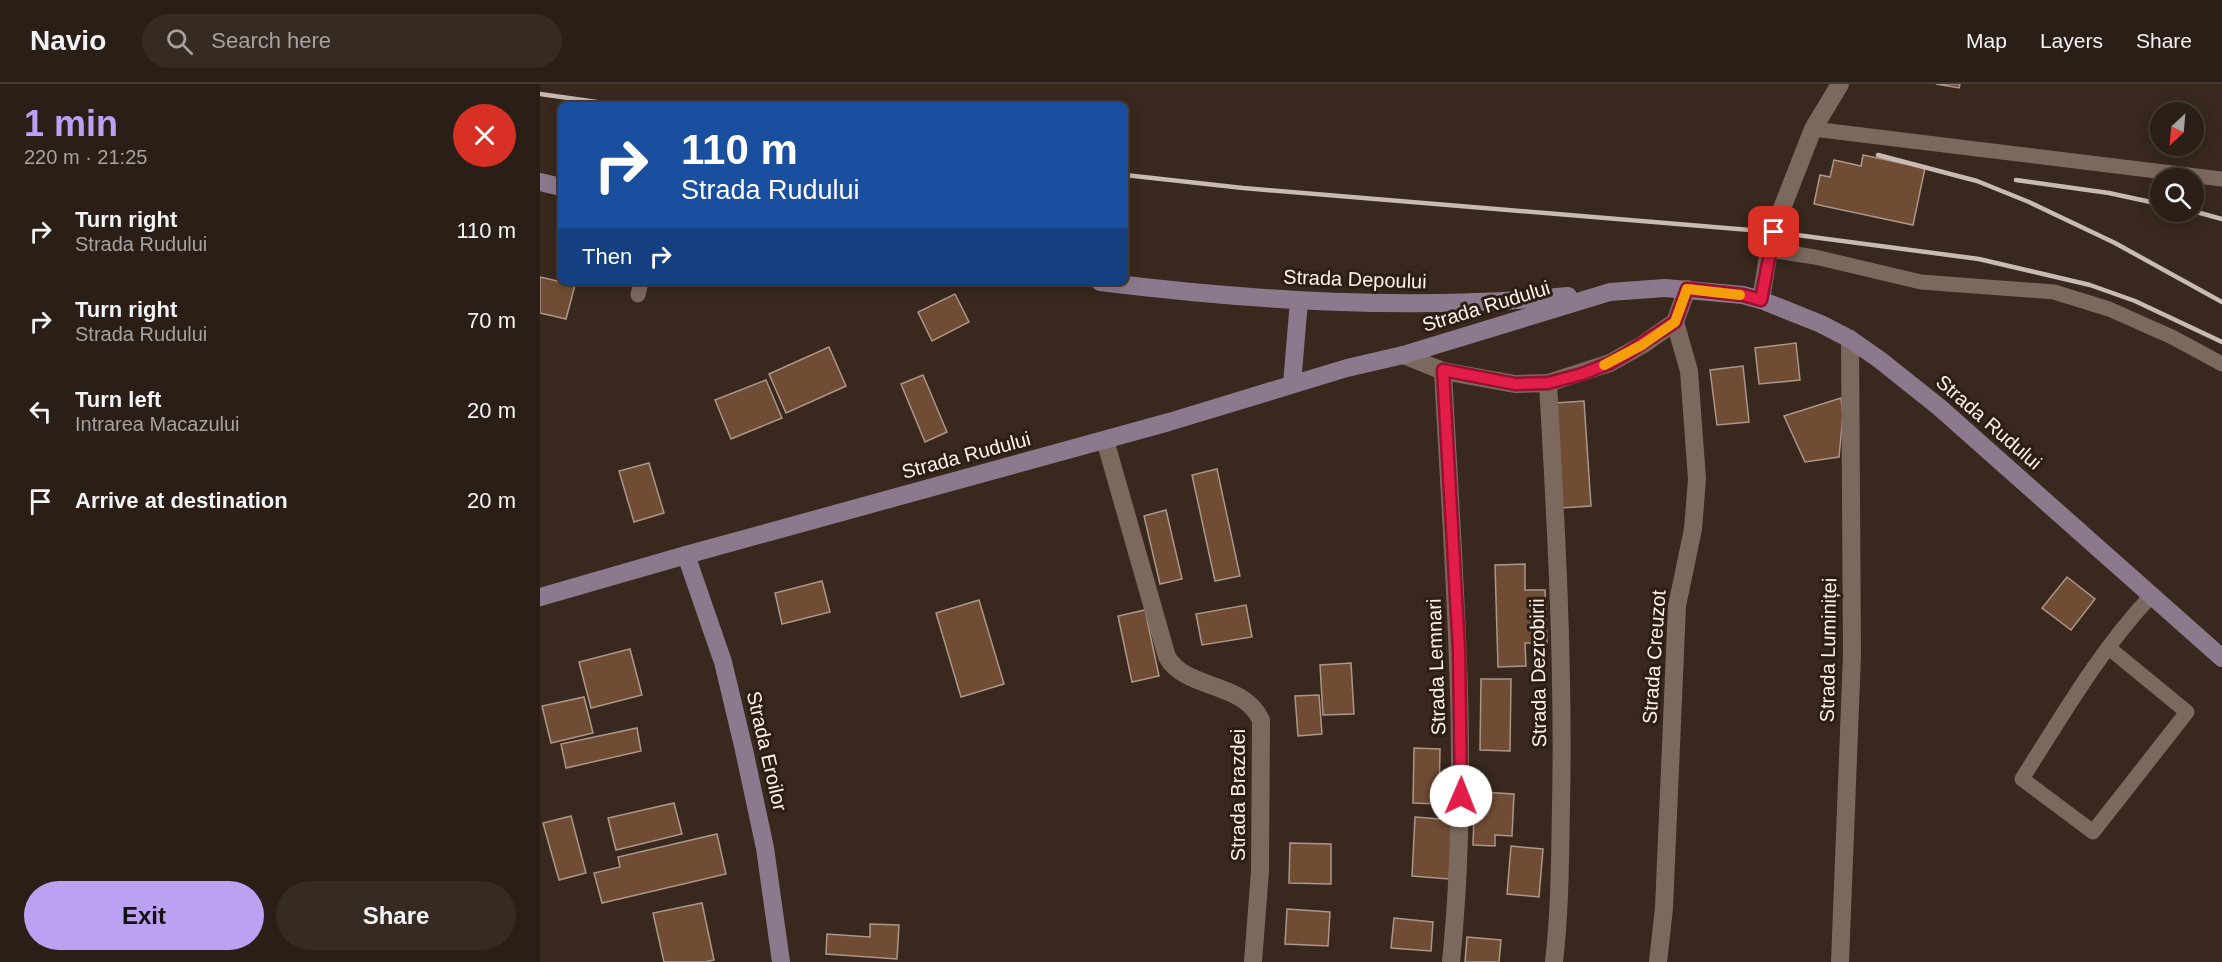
<!DOCTYPE html>
<meta charset="utf-8">
<style>
:root{--surface:#2a1e16;--page:#362b23;--text:#f1f3f6;--muted:#a5a2a1;--line:#463c35;--accent:#bca0f2}
body{margin:0;font-family:Arial,sans-serif;background:var(--page);color:var(--text);height:100vh;display:flex;flex-direction:column;font-size:22px;white-space:nowrap}
*{box-sizing:border-box;margin:0}
p{font-size:20px;color:var(--muted)}
.icon{flex:none;width:33px;height:33px;fill:none;stroke:currentColor;stroke-width:2;stroke-linecap:round;stroke-linejoin:round}
.map{position:relative;flex:1;overflow:hidden}
.details{display:flex;flex-direction:column;background:var(--surface);width:540px}
.details>*{flex:none}
.banner{position:absolute;left:18px;top:18px;width:570px;height:183px;border-radius:9px;box-shadow:0 3px 15px #0003,0 0 0 2px var(--line);background:#1a4fa0;color:#fff;overflow:hidden}
.needle{width:39px;rotate:206deg}
.tools{position:absolute;left:1610px;top:18px;display:grid;gap:12px}
.tools a{display:grid;place-items:center;width:54px;height:54px;border-radius:50%;background:var(--surface);box-shadow:0 3px 15px #0003,0 0 0 2px var(--line);font-size:30px}
.pin{position:absolute;display:grid;place-items:center;width:51px;height:51px;color:#fff;margin:-26px;border-radius:12px;box-shadow:0 3px 9px #0006}
.me{position:absolute;width:66px;margin:-33px;rotate:1deg;stroke-linejoin:round;filter:drop-shadow(0 0 4px #0008)}
.turn{display:flex;align-items:center;gap:21px;height:126px;padding:0 24px;font-size:27px}
.turn .icon{width:78px;height:78px;stroke-width:2.5}
.turn b{display:block;font-size:42px;line-height:51px}
.then{display:flex;align-items:center;height:57px;padding:0 24px;background:#0003;gap:12px;font-size:22px}
.round{display:grid;place-items:center;flex:none;width:63px;height:63px;border-radius:32px;background:var(--page)}
.overview{display:flex;align-items:center;justify-content:space-between;height:102px;padding:0 24px}
h1{font-size:36px;font-weight:800;line-height:45px;color:var(--accent)}
.cta{display:flex;gap:12px;margin-top:auto;padding:12px 24px}
.cta a{flex:1;height:69px;border-radius:36px;background:var(--accent);color:#111;font-size:24px;font-weight:800;line-height:69px;text-align:center}
.cta a+a{background:var(--page);color:var(--text)}
ul{padding:0;list-style:none}
li{display:flex;align-items:center;gap:18px;height:90px;padding:0 24px}
li div{flex:1}
li b{display:block;font-size:22px}
li em{font-style:normal}
header{display:flex;align-items:center;gap:36px;box-sizing:border-box;height:84px;padding:0 30px;background:var(--surface);border-bottom:2px solid var(--line)}
header strong{font-size:28px}
nav{display:flex;gap:33px;margin-inline-start:auto;font-size:21px}
.search{width:420px;height:54px;background:var(--page);display:flex;align-items:center;gap:15px;box-sizing:border-box;padding:0 21px;border-radius:33px;color:var(--muted);font-size:22px}
main{display:flex;flex:1;min-height:0}
.map>svg:first-child{display:block}
</style>
<header>
<strong>Navio</strong>
<div class="search"><svg class="icon" aria-label="search" viewBox="0 0 24 24"><circle cx="10" cy="10" r="6"/><path d="M15 15l6 6"/></svg>Search here</div>
<nav><a>Map</a><a>Layers</a><a>Share</a></nav>
</header>
<main>
<section class="details">
<div class="overview"><div><h1>1 min</h1><p>220 m · 21:25</p></div><a class="round" style="background:#d93025;color:#fff"><svg class="icon" aria-label="close" viewBox="0 0 24 24"><path d="M6 6l12 12M18 6L6 18"/></svg></a></div>
<ul>
<li><svg class="icon" aria-label="right" viewBox="0 0 24 24"><path d="M7 20v-9h11M14 6l5 5-5 5"/></svg><div><b>Turn right</b><p>Strada Rudului</p></div><em>110 m</em></li>
<li><svg class="icon" aria-label="right" viewBox="0 0 24 24"><path d="M7 20v-9h11M14 6l5 5-5 5"/></svg><div><b>Turn right</b><p>Strada Rudului</p></div><em>70 m</em></li>
<li><svg class="icon" aria-label="left" viewBox="0 0 24 24"><path d="M17 20v-9H6M10 6l-5 5 5 5"/></svg><div><b>Turn left</b><p>Intrarea Macazului</p></div><em>20 m</em></li>
<li><svg class="icon" aria-label="arrive" viewBox="0 0 24 24"><path d="M6 21V4h12l-3 4 3 4H6"/></svg><div><b>Arrive at destination</b></div><em>20 m</em></li>
</ul>
<div class="cta"><a>Exit</a><a>Share</a></div>
</section>
<div class="map">
<svg width="1682" height="878" viewBox="0 0 1682 878">
<rect width="100%" height="100%" fill="#38281d"/>
<!-- building -->
<g fill="#714c34" stroke="#ab978a" stroke-width="1.5">
<path d="M 1396,0 L 1420,0 L 1419,4 Z"/>
<path d="M 1323,71 L 1385,84 L 1373,141 L 1274,120 L 1280,91 L 1290,93 L 1294,76 L 1321,82 Z"/>
<path d="M 0,193 L 35,201 L 26,235 L 0,229 Z"/>
<path d="M 415,210 L 429,238 L 392,257 L 378,228 Z"/>
<path d="M 1256,259 L 1260,296 L 1219,300 L 1215,264 Z"/>
<path d="M 289,263 L 306,302 L 246,329 L 229,290 Z"/>
<path d="M 1203,282 L 1209,338 L 1177,341 L 1170,286 Z"/>
<path d="M 383,291 L 407,348 L 385,358 L 361,300 Z"/>
<path d="M 226,296 L 242,334 L 191,355 L 175,316 Z"/>
<path d="M 1301,314 L 1303,331 L 1299,373 L 1265,378 L 1244,332 Z"/>
<path d="M 1044,317 L 1051,422 L 1021,424 L 1015,319 Z"/>
<path d="M 109,379 L 124,429 L 94,438 L 79,387 Z"/>
<path d="M 677,385 L 700,492 L 675,497 L 652,391 Z"/>
<path d="M 626,426 L 642,495 L 620,500 L 604,432 Z"/>
<path d="M 985,480 L 985,506 L 1005,506 L 1007,559 L 985,559 L 986,582 L 958,583 L 955,481 Z"/>
<path d="M 1527,493 L 1555,515 L 1531,546 L 1502,524 Z"/>
<path d="M 282,497 L 290,528 L 242,540 L 235,509 Z"/>
<path d="M 439,516 L 464,600 L 421,613 L 396,529 Z"/>
<path d="M 706,521 L 712,553 L 662,561 L 656,530 Z"/>
<path d="M 605,526 L 619,592 L 592,598 L 578,532 Z"/>
<path d="M 90,565 L 102,611 L 51,624 L 39,578 Z"/>
<path d="M 811,579 L 814,630 L 783,631 L 780,581 Z"/>
<path d="M 941,595 L 971,595 L 970,667 L 940,666 Z"/>
<path d="M 779,611 L 782,650 L 758,652 L 755,612 Z"/>
<path d="M 44,613 L 53,649 L 11,659 L 2,622 Z"/>
<path d="M 97,644 L 101,667 L 26,684 L 21,660 Z"/>
<path d="M 874,664 L 900,665 L 899,720 L 873,719 Z"/>
<path d="M 941,708 L 974,710 L 972,752 L 955,751 L 955,762 L 933,761 L 934,730 L 940,730 Z"/>
<path d="M 134,719 L 142,750 L 76,766 L 68,734 Z"/>
<path d="M 31,732 L 46,789 L 19,796 L 3,739 Z"/>
<path d="M 875,733 L 913,736 L 909,795 L 872,792 Z"/>
<path d="M 177,750 L 186,790 L 62,819 L 54,789 L 80,783 L 78,773 Z"/>
<path d="M 750,759 L 791,760 L 791,800 L 749,799 Z"/>
<path d="M 971,762 L 1003,765 L 999,813 L 967,810 Z"/>
<path d="M 162,819 L 174,876 L 165,878 L 124,878 L 113,829 Z"/>
<path d="M 747,825 L 790,828 L 788,862 L 745,860 Z"/>
<path d="M 854,834 L 893,838 L 891,867 L 851,864 Z"/>
<path d="M 330,840 L 359,841 L 357,875 L 286,870 L 287,850 L 330,853 Z"/>
<path d="M 927,853 L 961,856 L 959,878 L 925,878 Z"/>
</g>
<g fill="none" stroke-linecap="round" stroke-linejoin="round">
<!-- lane -->
<g stroke="#7c695e" stroke-width="15">
<path d="M 1273,45 L 1682,95"/>
<path d="M 1229,166 L 1275,173 L 1381,198 L 1514,208 L 1569,225 L 1632,253 L 1682,280"/>
<path d="M 98,211 L 101,198"/>
<path d="M 1569,564 L 1647,628 L 1553,748 L 1482,695 C 1522,632 1560,566 1611,512"/>
</g>
<!-- street -->
<g stroke="#7c695e" stroke-width="18">
<path d="M 1221,216 L 1229,166 L 1239,132 L 1273,45 L 1300,0"/>
<path d="M 863,271 L 903,287 L 975,300 L 1008,299 L 1070,279 L 1102,261 L 1135,238 L 1147,205"/>
<path d="M 903,287 C 913,484 931,681 911,878"/>
<path d="M 1008,299 C 1016,440 1024,581 1021,723 C 1020,775 1020,826 1014,878"/>
<path d="M 565,356 L 627,573 C 646,606 703,597 721,636 L 720,787 L 713,878"/>
<path d="M 1118,878 L 1124,824 L 1137,522 L 1153,445 L 1157,395 L 1149,287 L 1135,238"/>
<path d="M 1300,878 L 1312,571 L 1310,255"/>
</g>
<!-- secondary -->
<g stroke="#8d798d" stroke-width="18">
<path d="M 0,98 L 21,103"/>
<path d="M 560,198 C 715,217 872,227 1028,212"/>
<path d="M 752,300 L 759,217"/>
<path d="M 146,471 L 183,578 L 204,666 L 225,764 L 241,878"/>
<path d="M 0,513 L 146,471 L 629,338 L 807,284 L 863,271 L 1070,208 L 1125,204 L 1203,211 L 1221,216 L 1281,240 L 1310,255 L 1340,276 L 1399,323 L 1682,574"/>
</g>
<!-- rail -->
<g stroke="#c7bbb3" stroke-width="4.5">
<path d="M 0,10 L 78,21"/>
<path d="M 1338,71 L 1437,97 L 1489,118 L 1575,159 L 1682,218"/>
<path d="M 585,91 L 703,104 L 1234,148 L 1439,175 L 1550,201 L 1595,217 L 1682,258"/>
<path d="M 1476,96 L 1569,109 L 1620,120"/>
<path d="M 1653,127 L 1682,135"/>
</g>
</g>
<g fill="none" stroke-linecap="round" stroke-linejoin="round">
<defs>
<path id="route" d="M 921,712 L 919,566 L 903,286 L 975,300 L 1008,299 L 1042,290 L 1070,279 L 1086,270 L 1135,238 L 1147,205 L 1203,211 L 1221,216 L 1234,148"/>
</defs>
<!-- route casing -->
<use href="#route" stroke="#92132f" stroke-width="15"/>
<!-- route -->
<use href="#route" stroke="#e11d48" stroke-width="10"/>
<!-- slow -->
<path stroke="#f59e0b" stroke-width="10" d="M 1064,281 L 1102,261 L 1135,238 L 1147,205 L 1200,211"/>
</g>
<g text-anchor="middle" dominant-baseline="central" stroke-width="6" stroke-linejoin="round" paint-order="stroke">
<!-- street labels -->
<g font-size="20" fill="#fdf2eb" stroke="#2d1e14">
<text transform="translate(815 195) rotate(2)">Strada Depoului</text>
<text transform="translate(946 222) rotate(-17)">Strada Rudului</text>
<text transform="translate(1449 338) rotate(41)">Strada Rudului</text>
<text transform="translate(426 371) rotate(-15)">Strada Rudului</text>
<text transform="translate(1288 566) rotate(-89)">Strada Luminiței</text>
<text transform="translate(1114 573) rotate(-86)">Strada Creuzot</text>
<text transform="translate(896 583) rotate(-92)">Strada Lemnari</text>
<text transform="translate(998 589) rotate(-91)">Strada Dezrobirii</text>
<text transform="translate(227 667) rotate(77)">Strada Eroilor</text>
<text transform="translate(698 711) rotate(-90)">Strada Brazdei</text>
</g>
</g>
</svg>
<div class="tools">
<a><svg class="needle" viewBox="-14 -14 28 28"><path d="M0-13l5 13h-10z" fill="#e53935"/><path d="M0 13l5-13h-10z" fill="#a5a2a1"/></svg></a>
<a><svg class="icon" aria-label="search" viewBox="0 0 24 24"><circle cx="10" cy="10" r="6"/><path d="M15 15l6 6"/></svg></a>
</div>
<div class="pin" style="left:1234px;top:148px;background:#d93025"><svg class="icon" aria-label="arrive" viewBox="0 0 24 24"><path d="M6 21V4h12l-3 4 3 4H6"/></svg></div>
<svg class="me" style="left:921px;top:712px" viewBox="-20 -20 40 40"><circle r="19" fill="#fff"/><path d="M0-13L10 11 0 6-10 11z" fill="#e11d48"/></svg>
<div class="banner">
<div class="turn"><svg class="icon" aria-label="right" viewBox="0 0 24 24"><path d="M7 20v-9h11M14 6l5 5-5 5"/></svg><div><b>110 m</b>Strada Rudului</div></div>
<div class="then">Then<svg class="icon" aria-label="right" viewBox="0 0 24 24"><path d="M7 20v-9h11M14 6l5 5-5 5"/></svg></div>
</div>
</div>
</main>
